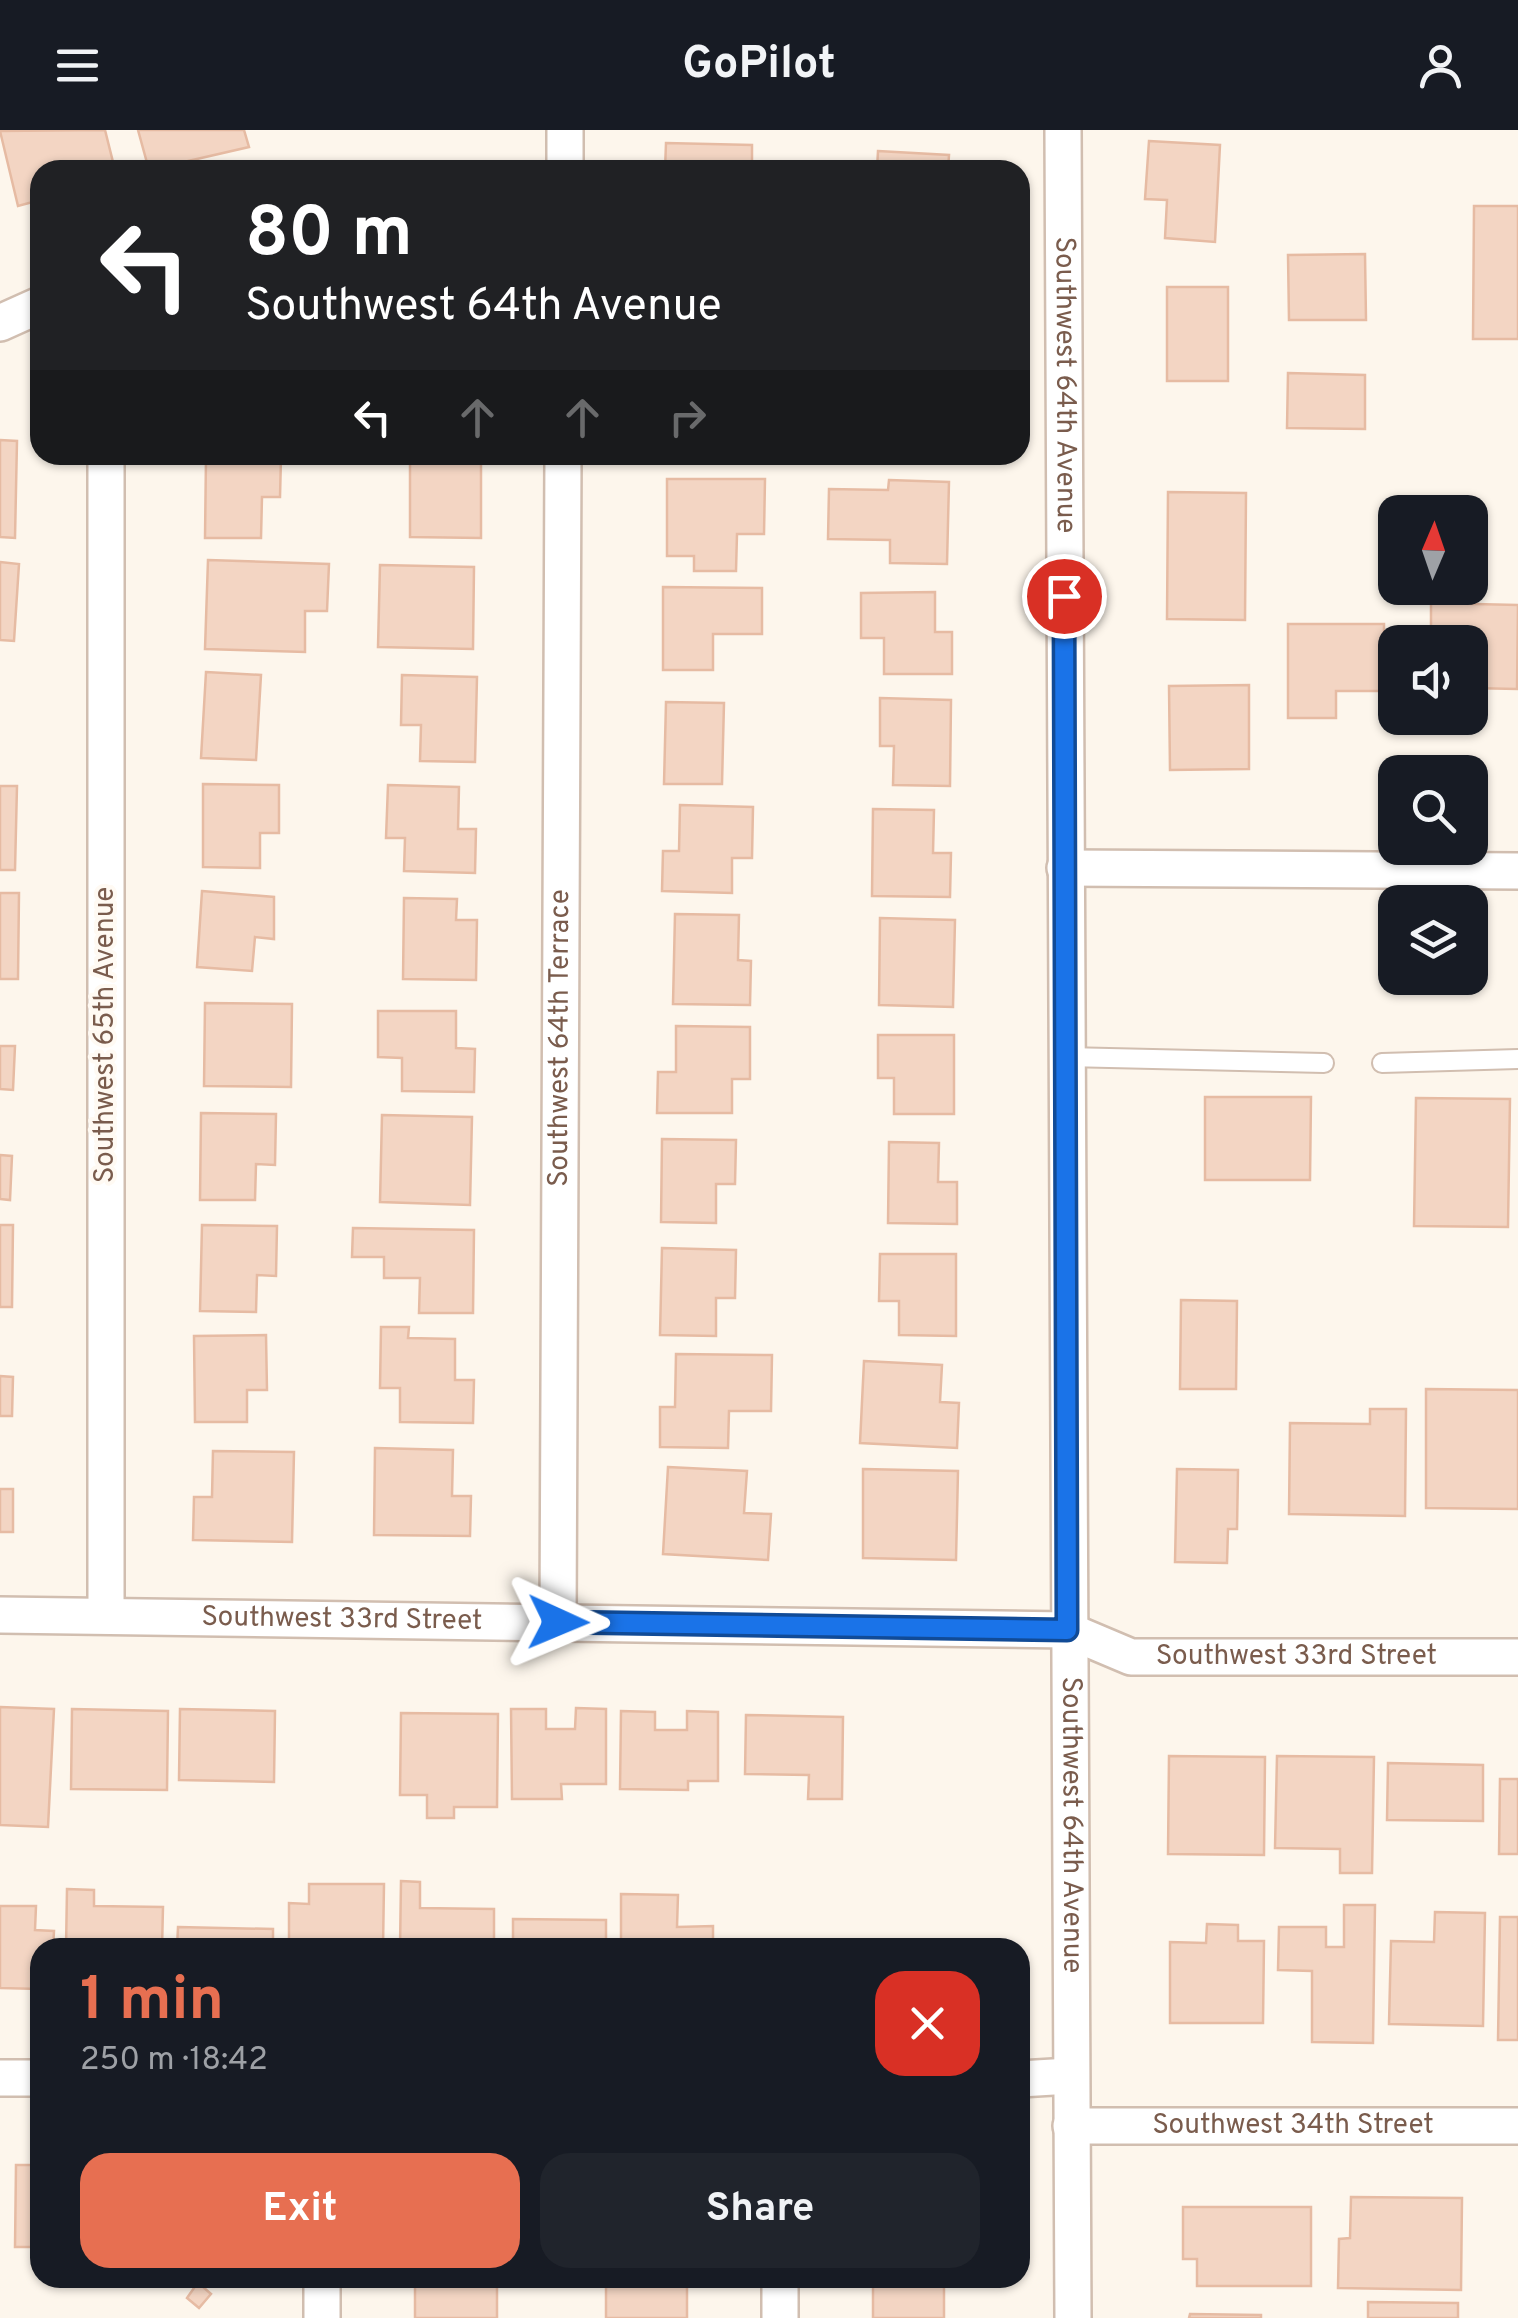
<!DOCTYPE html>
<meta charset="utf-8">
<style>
:root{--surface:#171b24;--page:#20242c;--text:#f1f3f6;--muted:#9ea1a6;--accent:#e76f51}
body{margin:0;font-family:Overpass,sans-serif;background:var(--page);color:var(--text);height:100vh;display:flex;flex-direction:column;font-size:38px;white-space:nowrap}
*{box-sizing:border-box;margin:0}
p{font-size:32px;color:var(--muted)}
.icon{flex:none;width:55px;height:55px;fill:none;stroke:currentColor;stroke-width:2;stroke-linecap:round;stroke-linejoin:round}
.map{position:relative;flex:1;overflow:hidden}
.panel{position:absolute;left:30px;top:1808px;width:1000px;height:350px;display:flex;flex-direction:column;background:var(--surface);border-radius:30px;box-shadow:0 2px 8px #0004}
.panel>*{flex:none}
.guide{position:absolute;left:30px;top:30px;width:1000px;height:305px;border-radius:30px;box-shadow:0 2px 8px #0004;background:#202124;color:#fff;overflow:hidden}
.needle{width:65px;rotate:2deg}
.buttons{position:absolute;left:1378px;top:365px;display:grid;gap:20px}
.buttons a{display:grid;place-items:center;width:110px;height:110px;border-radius:20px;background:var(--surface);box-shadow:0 2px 8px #0004;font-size:50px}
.pin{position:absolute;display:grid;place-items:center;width:85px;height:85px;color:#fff;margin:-42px;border:5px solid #fff;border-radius:50%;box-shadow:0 2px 10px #0007}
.me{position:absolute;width:110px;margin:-55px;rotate:91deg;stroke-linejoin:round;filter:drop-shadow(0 0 8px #0008)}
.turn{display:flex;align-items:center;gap:35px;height:210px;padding:0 50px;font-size:45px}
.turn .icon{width:130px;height:130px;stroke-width:2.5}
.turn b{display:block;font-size:70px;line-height:85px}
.lanes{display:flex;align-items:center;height:95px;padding:0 50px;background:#0003;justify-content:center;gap:50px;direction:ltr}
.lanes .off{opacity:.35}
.round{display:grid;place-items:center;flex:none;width:105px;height:105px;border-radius:30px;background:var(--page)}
.summary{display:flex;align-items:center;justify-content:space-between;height:170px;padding:0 50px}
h1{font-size:60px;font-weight:700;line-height:75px;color:var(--accent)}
.button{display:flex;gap:20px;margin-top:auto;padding:20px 50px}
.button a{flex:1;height:115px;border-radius:30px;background:var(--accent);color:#fff;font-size:40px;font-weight:700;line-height:115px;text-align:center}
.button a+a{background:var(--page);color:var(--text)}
header{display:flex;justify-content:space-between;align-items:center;height:130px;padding:0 50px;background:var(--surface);font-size:45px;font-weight:700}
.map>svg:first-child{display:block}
</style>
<header><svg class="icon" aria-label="menu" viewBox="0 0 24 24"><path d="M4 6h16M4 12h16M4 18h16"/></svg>GoPilot<svg class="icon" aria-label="person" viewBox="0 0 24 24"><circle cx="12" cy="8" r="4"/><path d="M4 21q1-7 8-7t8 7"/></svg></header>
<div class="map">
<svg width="1518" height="2188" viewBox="0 0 1518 2188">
<rect width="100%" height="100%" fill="#fdf6ec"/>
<!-- building -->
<g fill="#f3d5c3" stroke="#e6bba3" stroke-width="2.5">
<path d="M 105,0 L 115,40 L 40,40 L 40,70 L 18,76 L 0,1 Z"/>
<path d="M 138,0 L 244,0 L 249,17 L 149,40 Z"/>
<path d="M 1149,11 L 1220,15 L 1215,112 L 1165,108 L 1167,70 L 1145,69 Z"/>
<path d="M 666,13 L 752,15 L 752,40 L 665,40 Z"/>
<path d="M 878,21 L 949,25 L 948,40 L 877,40 Z"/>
<path d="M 1474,76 L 1518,76 L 1518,209 L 1473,209 Z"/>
<path d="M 1365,124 L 1366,190 L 1289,190 L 1288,125 Z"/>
<rect x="1167" y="157" width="61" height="94"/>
<path d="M 1288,243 L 1365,245 L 1365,299 L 1287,298 Z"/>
<path d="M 0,310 L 17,311 L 15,408 L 0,407 Z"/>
<path d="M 410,325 L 481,325 L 481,408 L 410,407 Z"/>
<path d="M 206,327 L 281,327 L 280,367 L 262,367 L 261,408 L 205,408 Z"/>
<path d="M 667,349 L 765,349 L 764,404 L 737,404 L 736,441 L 694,441 L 694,426 L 667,426 Z"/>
<path d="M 889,350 L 949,352 L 947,434 L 890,433 L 890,410 L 828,409 L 829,359 L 888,360 Z"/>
<path d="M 1168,362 L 1246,363 L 1245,490 L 1167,489 Z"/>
<path d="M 208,430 L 329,434 L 327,481 L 305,481 L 305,522 L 205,519 Z"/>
<path d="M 0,432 L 19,434 L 14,511 L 0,510 Z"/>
<path d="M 380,435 L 474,437 L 473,519 L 378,517 Z"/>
<path d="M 663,457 L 762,458 L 762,504 L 713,504 L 713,540 L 663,540 Z"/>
<path d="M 935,462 L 935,502 L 952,502 L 952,544 L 884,544 L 884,508 L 861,508 L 861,463 Z"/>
<path d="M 1431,473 L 1518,475 L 1517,559 L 1470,558 L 1470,512 L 1431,512 Z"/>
<path d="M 1288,494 L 1384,494 L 1384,561 L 1336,561 L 1336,588 L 1288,588 Z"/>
<path d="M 206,542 L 261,545 L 256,630 L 201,628 Z"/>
<path d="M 402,545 L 477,547 L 475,632 L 420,631 L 421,595 L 401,595 Z"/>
<path d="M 1249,555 L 1249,639 L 1170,640 L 1169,556 Z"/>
<path d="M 880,568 L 951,570 L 950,656 L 893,655 L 894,616 L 880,616 Z"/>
<path d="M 666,572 L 724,573 L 722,654 L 664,654 Z"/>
<path d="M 203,654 L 279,655 L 279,703 L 260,703 L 260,738 L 203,737 Z"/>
<path d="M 388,655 L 459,657 L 458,699 L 476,699 L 475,743 L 404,741 L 405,708 L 386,708 Z"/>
<path d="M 0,656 L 17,656 L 15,740 L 0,740 Z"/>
<path d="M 680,675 L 753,677 L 752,728 L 732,728 L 732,763 L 662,761 L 663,721 L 679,721 Z"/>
<path d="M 873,679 L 934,680 L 933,723 L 951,723 L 950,767 L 872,766 Z"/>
<path d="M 202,761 L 274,767 L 274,809 L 255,807 L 252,841 L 197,837 Z"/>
<path d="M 0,763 L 19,763 L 18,849 L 0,849 Z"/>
<path d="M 404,768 L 457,769 L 456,790 L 477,790 L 476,850 L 403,849 Z"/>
<path d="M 675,784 L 739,785 L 738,830 L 751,831 L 750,875 L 673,874 Z"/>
<path d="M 880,788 L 955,790 L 953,877 L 879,875 Z"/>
<path d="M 205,873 L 292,874 L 291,957 L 204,956 Z"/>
<path d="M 378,881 L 456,881 L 456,918 L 475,919 L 474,962 L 402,961 L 402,928 L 378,927 Z"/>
<path d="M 676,896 L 750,897 L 750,949 L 732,949 L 732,983 L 657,983 L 658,942 L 676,942 Z"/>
<path d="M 878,905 L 954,905 L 954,984 L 894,984 L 894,948 L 878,948 Z"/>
<path d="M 0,916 L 15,916 L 13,960 L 0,959 Z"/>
<path d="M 1205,967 L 1311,967 L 1310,1050 L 1205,1050 Z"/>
<path d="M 1416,968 L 1510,969 L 1508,1097 L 1414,1096 Z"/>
<path d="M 201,983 L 276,984 L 275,1035 L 256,1034 L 255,1070 L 200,1070 Z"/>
<path d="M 382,985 L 472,987 L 470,1075 L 380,1072 Z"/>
<path d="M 662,1009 L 736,1010 L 735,1054 L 716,1054 L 716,1093 L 661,1092 Z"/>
<path d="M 889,1012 L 939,1013 L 938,1052 L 957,1052 L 957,1094 L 888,1093 Z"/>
<path d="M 0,1025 L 12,1026 L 10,1070 L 0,1069 Z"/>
<path d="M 0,1095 L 13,1095 L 12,1177 L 0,1177 Z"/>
<path d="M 202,1095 L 277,1096 L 276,1146 L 257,1145 L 256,1182 L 200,1181 Z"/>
<path d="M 353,1098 L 474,1100 L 473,1183 L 419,1183 L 420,1148 L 384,1148 L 384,1127 L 352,1127 Z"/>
<path d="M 662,1118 L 736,1120 L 735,1168 L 716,1168 L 716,1206 L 660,1205 Z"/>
<path d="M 880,1124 L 956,1124 L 956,1206 L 899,1205 L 899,1171 L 879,1171 Z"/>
<path d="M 1181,1170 L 1237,1171 L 1236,1259 L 1180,1259 Z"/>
<path d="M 381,1197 L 409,1197 L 408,1208 L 455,1209 L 455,1250 L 474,1250 L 473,1293 L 400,1292 L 400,1258 L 380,1258 Z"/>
<path d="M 266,1205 L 267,1260 L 247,1260 L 247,1292 L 195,1292 L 194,1206 Z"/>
<path d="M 676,1224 L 772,1225 L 771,1281 L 729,1281 L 728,1318 L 660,1317 L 660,1277 L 675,1277 Z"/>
<path d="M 864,1231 L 942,1235 L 940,1272 L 959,1273 L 957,1318 L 860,1313 Z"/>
<path d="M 0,1246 L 13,1247 L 12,1286 L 0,1286 Z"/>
<path d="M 1426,1259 L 1518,1260 L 1518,1379 L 1426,1378 Z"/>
<path d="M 1370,1279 L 1406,1279 L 1405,1386 L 1289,1384 L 1290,1293 L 1370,1294 Z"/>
<path d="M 375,1318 L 453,1320 L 452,1366 L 471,1366 L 470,1406 L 374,1405 Z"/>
<path d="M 213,1321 L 294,1322 L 292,1412 L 193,1410 L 194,1367 L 212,1367 Z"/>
<path d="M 668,1337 L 747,1341 L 744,1383 L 771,1384 L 768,1430 L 663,1424 Z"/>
<path d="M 863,1339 L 958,1341 L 956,1430 L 863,1428 Z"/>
<path d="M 1177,1339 L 1238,1340 L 1237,1399 L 1228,1399 L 1227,1433 L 1175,1432 Z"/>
<rect x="0" y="1359" width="13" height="43"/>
<path d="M 0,1577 L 54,1579 L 48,1697 L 0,1695 Z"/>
<path d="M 576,1578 L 606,1579 L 606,1654 L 561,1654 L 562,1669 L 512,1669 L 511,1579 L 546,1579 L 546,1599 L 575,1599 Z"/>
<path d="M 72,1579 L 168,1581 L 167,1660 L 71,1659 Z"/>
<path d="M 180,1579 L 275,1581 L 274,1652 L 179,1650 Z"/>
<path d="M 621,1581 L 655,1582 L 655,1600 L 687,1600 L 687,1581 L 718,1582 L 718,1651 L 688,1651 L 688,1660 L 620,1659 Z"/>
<path d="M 401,1583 L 498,1584 L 497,1677 L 454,1677 L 454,1688 L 427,1688 L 427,1665 L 400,1665 Z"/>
<path d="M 746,1585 L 843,1587 L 842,1669 L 808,1669 L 809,1645 L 745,1644 Z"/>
<path d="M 1169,1626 L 1265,1627 L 1264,1725 L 1168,1724 Z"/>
<path d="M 1277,1626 L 1374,1627 L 1372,1743 L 1340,1743 L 1340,1719 L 1275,1718 Z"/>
<path d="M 1388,1633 L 1483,1635 L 1483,1691 L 1387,1690 Z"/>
<path d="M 1500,1649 L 1518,1649 L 1518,1724 L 1499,1724 Z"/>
<path d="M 401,1751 L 420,1752 L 420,1778 L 494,1779 L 494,1818 L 400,1818 Z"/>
<path d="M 309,1754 L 384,1754 L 383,1818 L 289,1818 L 289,1773 L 309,1774 Z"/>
<path d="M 67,1759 L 94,1760 L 94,1776 L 163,1777 L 162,1818 L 66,1818 Z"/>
<path d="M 621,1764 L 678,1765 L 677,1797 L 713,1796 L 713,1818 L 621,1818 Z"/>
<path d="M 1344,1775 L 1375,1775 L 1373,1913 L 1312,1912 L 1312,1841 L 1278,1840 L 1279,1797 L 1326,1797 L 1326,1817 L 1344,1817 Z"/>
<path d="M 0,1776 L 36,1776 L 35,1800 L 54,1801 L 53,1818 L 40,1818 L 40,1859 L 0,1858 Z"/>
<path d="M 1435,1782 L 1485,1783 L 1483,1896 L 1389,1894 L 1391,1811 L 1434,1812 Z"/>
<path d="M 1500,1787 L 1518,1787 L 1518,1910 L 1498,1910 Z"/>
<path d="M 513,1789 L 606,1790 L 606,1818 L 513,1818 Z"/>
<path d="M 1207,1794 L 1238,1795 L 1238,1811 L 1264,1811 L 1263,1893 L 1170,1893 L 1170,1812 L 1206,1813 Z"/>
<path d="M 178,1797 L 273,1799 L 273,1818 L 177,1818 Z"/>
<path d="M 16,2035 L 40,2035 L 40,2117 L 15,2117 Z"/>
<path d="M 1351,2067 L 1462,2068 L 1461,2160 L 1338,2158 L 1339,2109 L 1350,2108 Z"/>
<path d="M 1183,2077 L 1311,2077 L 1311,2156 L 1197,2156 L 1197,2129 L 1183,2129 Z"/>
<path d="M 201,2148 L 212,2148 L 203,2157 L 211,2164 L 199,2178 L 187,2168 Z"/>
<rect x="873" y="2151" width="71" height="37"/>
<rect x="415" y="2152" width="82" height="36"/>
<rect x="606" y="2152" width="81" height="36"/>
<path d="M 1368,2172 L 1458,2173 L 1458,2188 L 1368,2188 Z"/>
<path d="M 1190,2184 L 1261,2185 L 1261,2188 L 1189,2188 Z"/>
</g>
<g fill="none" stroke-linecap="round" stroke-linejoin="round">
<defs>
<g id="lane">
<path d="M 1066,927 L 1324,933"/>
<path d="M 1382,933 L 1518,929"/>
</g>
<g id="street">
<path id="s1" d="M 1063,0 L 1073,2188"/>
<path d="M 565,40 L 565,0"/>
<path d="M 0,193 L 40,175"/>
<path d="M 1065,738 L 1518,741"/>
<path id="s2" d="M 0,1485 L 1067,1500 L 1131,1527 L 1518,1527"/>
<path d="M 106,1485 L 106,325"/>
<path id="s3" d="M 558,1493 L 563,325"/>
<path d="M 0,1948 L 40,1948"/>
<path d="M 1020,1949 L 1070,1946"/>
<path id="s4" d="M 1071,1996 L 1518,1996"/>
<path d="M 322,2148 L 322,2188"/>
<path d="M 780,2148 L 780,2188"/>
</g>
</defs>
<!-- lane casing -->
<use href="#lane" stroke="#d1beb0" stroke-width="22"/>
<!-- street casing -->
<use href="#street" stroke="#d1beb0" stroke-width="40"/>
<!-- lane -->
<use href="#lane" stroke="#fff" stroke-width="18"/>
<!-- street -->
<use href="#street" stroke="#fff" stroke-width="35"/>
</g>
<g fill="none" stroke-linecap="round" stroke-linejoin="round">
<defs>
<path id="route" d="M 558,1492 L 1067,1500 L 1064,466"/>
</defs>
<!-- route casing -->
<use href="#route" stroke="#114b97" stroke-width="25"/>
<!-- route -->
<use href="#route" stroke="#1a73e8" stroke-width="18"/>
</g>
<g text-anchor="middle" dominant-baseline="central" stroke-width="8" stroke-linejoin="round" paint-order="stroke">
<!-- street labels -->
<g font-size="28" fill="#7a5c4d" stroke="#fffaf3">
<text stroke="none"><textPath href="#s1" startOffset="255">Southwest 64th Avenue</textPath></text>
<text transform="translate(106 905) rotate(-90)">Southwest 65th Avenue</text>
<text stroke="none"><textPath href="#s3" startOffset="585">Southwest 64th Terrace</textPath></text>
<text stroke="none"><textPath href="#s2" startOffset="342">Southwest 33rd Street</textPath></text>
<text stroke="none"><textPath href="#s2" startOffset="1302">Southwest 33rd Street</textPath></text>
<text stroke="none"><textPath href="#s1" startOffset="1695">Southwest 64th Avenue</textPath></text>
<text stroke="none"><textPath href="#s4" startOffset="222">Southwest 34th Street</textPath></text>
</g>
</g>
</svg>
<div class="buttons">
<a><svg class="needle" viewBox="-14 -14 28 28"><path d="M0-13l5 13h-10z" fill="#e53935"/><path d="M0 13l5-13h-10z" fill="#9ea1a6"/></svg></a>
<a><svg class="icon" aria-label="sound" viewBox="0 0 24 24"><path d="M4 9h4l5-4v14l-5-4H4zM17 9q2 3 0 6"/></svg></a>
<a><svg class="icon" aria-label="search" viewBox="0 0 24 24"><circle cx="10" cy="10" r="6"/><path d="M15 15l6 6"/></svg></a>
<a><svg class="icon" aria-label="layers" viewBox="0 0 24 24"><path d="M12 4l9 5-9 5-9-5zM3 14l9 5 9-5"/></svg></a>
</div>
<div class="pin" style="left:1064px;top:466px;background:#d93025"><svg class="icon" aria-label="arrive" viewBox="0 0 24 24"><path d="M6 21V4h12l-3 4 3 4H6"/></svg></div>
<svg class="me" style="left:558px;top:1492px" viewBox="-20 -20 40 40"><path d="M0-17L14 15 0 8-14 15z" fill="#1a73e8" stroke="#fff" stroke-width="4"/></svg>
<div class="guide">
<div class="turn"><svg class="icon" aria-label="left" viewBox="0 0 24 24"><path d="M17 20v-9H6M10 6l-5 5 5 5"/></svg><div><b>80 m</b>Southwest 64th Avenue</div></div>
<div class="lanes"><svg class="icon" aria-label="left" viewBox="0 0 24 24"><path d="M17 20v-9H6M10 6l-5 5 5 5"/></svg><svg class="icon off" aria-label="ahead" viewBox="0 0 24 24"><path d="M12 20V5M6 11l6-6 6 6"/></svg><svg class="icon off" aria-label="ahead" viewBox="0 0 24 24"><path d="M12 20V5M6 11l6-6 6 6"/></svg><svg class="icon off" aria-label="right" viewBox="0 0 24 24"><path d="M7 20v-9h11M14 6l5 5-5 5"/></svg></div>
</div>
<section class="panel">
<div class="summary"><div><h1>1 min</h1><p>250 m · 18:42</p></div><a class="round" style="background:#d93025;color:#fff"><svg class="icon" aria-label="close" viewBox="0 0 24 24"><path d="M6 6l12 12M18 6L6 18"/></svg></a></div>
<div class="button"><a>Exit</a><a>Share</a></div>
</section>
</div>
